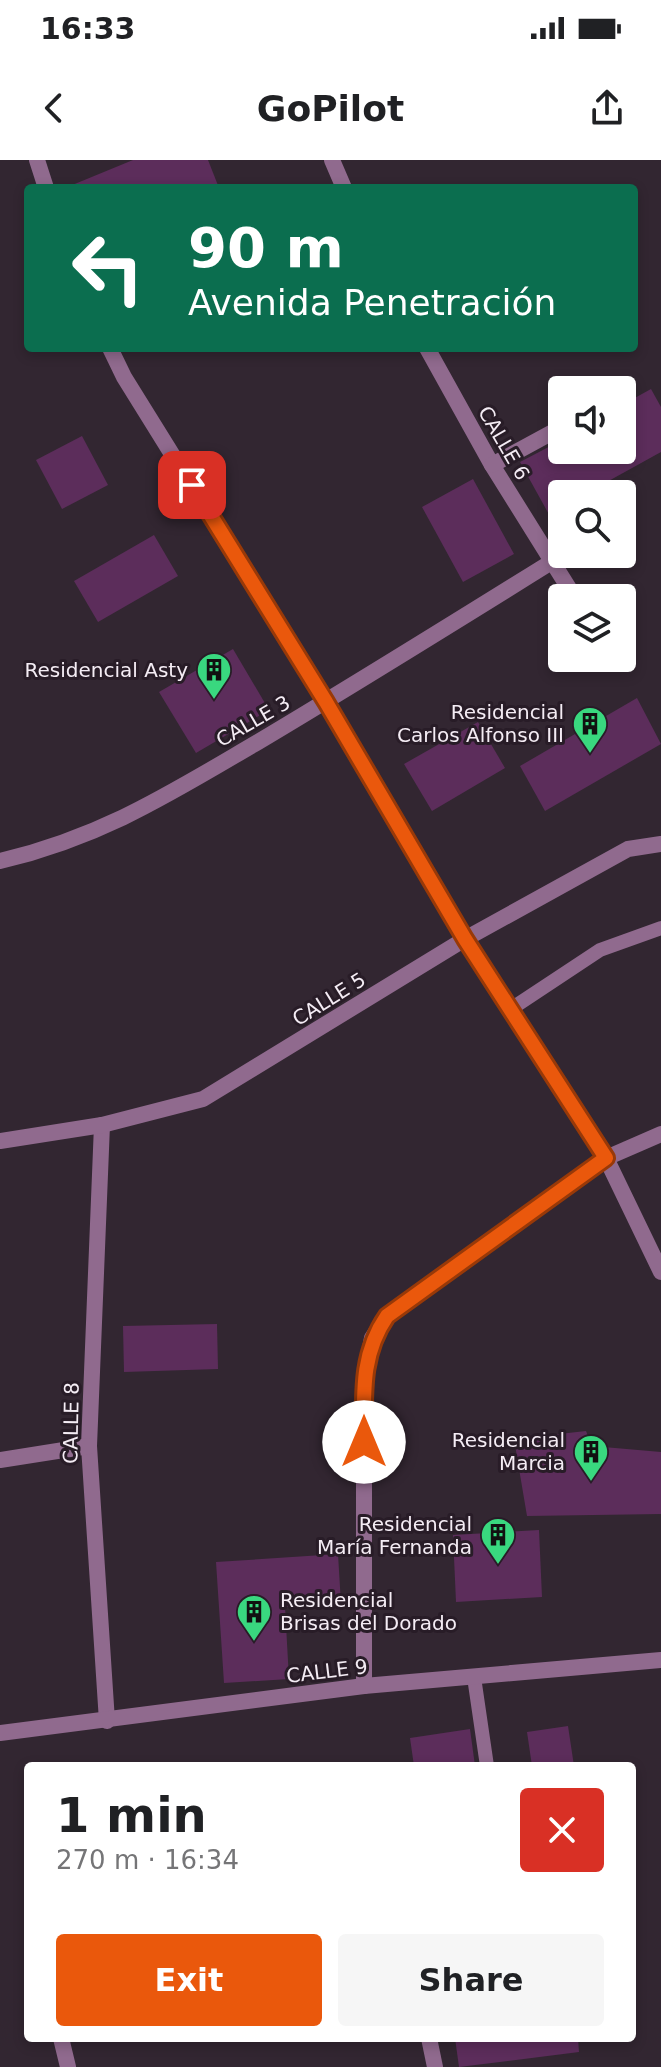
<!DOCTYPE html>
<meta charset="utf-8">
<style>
:root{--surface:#fff;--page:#f6f6f6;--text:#202124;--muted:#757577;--accent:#ea580c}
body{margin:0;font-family:"DejaVu Sans",sans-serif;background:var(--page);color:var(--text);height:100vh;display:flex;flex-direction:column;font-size:30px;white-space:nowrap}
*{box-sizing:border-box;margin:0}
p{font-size:26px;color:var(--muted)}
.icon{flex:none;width:44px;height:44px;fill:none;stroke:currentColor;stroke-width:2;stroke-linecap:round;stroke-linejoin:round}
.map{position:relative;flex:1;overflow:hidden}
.panel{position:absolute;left:24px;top:1602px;width:612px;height:280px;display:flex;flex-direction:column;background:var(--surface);border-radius:8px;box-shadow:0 4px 12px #0003}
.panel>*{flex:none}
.guide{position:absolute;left:24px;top:24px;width:614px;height:168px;border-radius:8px;box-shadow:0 4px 12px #0003;background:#0b6e4f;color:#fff;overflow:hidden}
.fabs{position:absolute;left:548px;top:216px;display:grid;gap:16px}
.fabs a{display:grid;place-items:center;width:88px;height:88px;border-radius:8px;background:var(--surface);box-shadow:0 4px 12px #0003;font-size:40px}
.pin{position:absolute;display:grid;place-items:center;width:68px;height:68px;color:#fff;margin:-34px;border-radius:16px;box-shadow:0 4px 12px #0006}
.me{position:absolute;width:88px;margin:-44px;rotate:0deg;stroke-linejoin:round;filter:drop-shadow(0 0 6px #0008)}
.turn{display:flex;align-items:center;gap:28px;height:168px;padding:0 32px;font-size:36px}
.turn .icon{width:104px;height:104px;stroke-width:2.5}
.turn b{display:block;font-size:56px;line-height:68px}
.round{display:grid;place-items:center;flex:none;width:84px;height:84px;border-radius:8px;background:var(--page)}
.headline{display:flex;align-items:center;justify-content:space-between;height:136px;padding:0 32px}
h1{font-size:48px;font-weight:700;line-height:60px}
.primary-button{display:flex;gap:16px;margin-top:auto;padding:16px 32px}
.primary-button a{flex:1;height:92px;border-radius:8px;background:var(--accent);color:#fff;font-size:32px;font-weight:700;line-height:92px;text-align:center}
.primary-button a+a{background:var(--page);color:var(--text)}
.status{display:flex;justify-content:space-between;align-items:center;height:56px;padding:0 40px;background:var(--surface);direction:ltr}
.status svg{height:22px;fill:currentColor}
header{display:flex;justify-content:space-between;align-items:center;height:104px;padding:0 32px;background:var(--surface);font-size:36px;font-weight:700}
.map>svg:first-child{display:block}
</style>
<div class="status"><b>16:33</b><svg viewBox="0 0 49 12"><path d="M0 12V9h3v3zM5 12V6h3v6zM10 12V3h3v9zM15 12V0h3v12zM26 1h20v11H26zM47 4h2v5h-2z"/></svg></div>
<header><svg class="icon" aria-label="back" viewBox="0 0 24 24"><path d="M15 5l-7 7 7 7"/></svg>GoPilot<svg class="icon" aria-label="share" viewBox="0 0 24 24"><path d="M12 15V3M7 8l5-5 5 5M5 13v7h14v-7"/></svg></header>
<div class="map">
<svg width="661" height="1907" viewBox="0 0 661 1907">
<rect width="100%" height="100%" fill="#322631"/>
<!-- building -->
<g fill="#5c2d5b">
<path d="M 133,0 L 208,0 L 219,28 L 65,28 Z"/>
<path d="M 651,229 L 661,247 L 661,292 L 585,334 L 562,334 L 562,378 L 520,302 L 562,280 L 562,290 L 622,290 L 622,245 Z"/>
<path d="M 82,276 L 108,325 L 62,349 L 36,300 Z"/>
<path d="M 473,319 L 514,394 L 463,422 L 422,347 Z"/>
<path d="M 154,375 L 178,416 L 98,462 L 74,421 Z"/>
<path d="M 233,489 L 269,550 L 196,593 L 159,532 Z"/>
<path d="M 637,538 L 661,584 L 545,651 L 520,606 Z"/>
<path d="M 478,562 L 505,608 L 432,651 L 404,604 Z"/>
<path d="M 217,1164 L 218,1209 L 124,1212 L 123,1166 Z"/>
<path d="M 586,1271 L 592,1286 L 661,1292 L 661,1354 L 527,1356 L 514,1279 Z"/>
<path d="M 539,1370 L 542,1437 L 456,1442 L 453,1375 Z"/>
<path d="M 338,1394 L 341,1444 L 285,1447 L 289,1519 L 224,1523 L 216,1402 Z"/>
<path d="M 568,1566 L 574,1606 L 532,1606 L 527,1572 Z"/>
<path d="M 470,1569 L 475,1606 L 414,1606 L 410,1578 Z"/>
<path d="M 455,1878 L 578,1878 L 579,1892 L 459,1907 Z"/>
</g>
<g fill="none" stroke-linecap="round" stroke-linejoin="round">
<!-- lane -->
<g stroke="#906a8e" stroke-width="14">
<path d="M 511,849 L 600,790 L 661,768"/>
<path d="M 474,1517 L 487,1606"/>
</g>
<!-- street -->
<g stroke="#906a8e" stroke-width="16">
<path d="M 37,0 L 46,28"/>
<path d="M 332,0 L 344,28"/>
<path d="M 110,188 L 124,217 L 326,542 L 465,779 L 606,998 L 661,1112"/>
<path d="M 427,188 L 492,305 L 575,438"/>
<path d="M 492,305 L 562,267"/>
<path d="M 0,701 C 102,677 169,634 258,582 C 357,523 455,462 553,401"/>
<path d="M 102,965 L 89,1286 L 107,1561"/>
<path d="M 0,981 L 102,965 L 203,939 L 465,779 L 628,689 L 661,684"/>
<path d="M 0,1300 L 89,1286"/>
<path d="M 364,1526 L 364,1221 L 372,1178 L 387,1156 L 606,998 L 661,974"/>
<path d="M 0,1573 L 364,1526 L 661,1500"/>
<path d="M 61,1878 L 68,1907"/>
<path d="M 429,1878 L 435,1907"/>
</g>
</g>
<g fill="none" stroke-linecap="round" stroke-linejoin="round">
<defs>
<path id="route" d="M 192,325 L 326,542 L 465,779 L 606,998 L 387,1156 C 360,1195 364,1236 364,1282"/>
</defs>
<!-- route casing -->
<use href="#route" stroke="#983908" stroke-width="20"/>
<!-- route -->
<use href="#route" stroke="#ea580c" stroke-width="14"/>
</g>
<!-- icons -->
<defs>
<symbol id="building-pin" viewBox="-11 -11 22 30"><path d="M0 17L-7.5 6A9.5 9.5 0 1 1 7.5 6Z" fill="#39d87f" stroke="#281c27"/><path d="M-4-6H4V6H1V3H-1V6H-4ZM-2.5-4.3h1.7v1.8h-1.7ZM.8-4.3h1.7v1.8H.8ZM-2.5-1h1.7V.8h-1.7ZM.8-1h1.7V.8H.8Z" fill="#111"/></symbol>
</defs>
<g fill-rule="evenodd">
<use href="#building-pin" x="194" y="490" width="40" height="54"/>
<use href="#building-pin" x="570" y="544" width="40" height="54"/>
<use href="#building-pin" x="571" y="1272" width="40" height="54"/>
<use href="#building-pin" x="478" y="1355" width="40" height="54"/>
<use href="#building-pin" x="234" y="1432" width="40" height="54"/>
</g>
<g text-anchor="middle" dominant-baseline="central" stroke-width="6" stroke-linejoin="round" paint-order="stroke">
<!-- street labels -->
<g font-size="20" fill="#f4ecf4" stroke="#281c27">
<text transform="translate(504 283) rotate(60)">CALLE 6</text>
<text transform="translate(253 561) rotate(-30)">CALLE 3</text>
<text transform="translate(329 839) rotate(-32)">CALLE 5</text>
<text transform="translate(71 1263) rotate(-89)">CALLE 8</text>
<text transform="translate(327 1511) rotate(-7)">CALLE 9</text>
</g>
<!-- poi labels -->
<g font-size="20" fill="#f4ecf4" stroke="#281c27" text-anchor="end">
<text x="188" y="510">Residencial Asty</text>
<text x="564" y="552">Residencial<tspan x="564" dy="23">Carlos Alfonso III</tspan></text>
<text x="565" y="1280">Residencial<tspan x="565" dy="23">Marcia</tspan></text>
<text x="472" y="1364">Residencial<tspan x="472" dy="23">María Fernanda</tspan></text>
<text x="280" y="1440" text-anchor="start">Residencial<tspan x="280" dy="23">Brisas del Dorado</tspan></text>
</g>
</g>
</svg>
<div class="fabs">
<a><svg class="icon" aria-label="sound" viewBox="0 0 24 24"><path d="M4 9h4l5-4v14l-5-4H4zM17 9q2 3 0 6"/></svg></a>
<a><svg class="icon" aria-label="search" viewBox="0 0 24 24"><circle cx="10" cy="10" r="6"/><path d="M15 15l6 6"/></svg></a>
<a><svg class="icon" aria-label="layers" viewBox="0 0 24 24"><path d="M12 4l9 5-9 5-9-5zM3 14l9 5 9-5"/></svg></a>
</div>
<div class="pin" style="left:192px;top:325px;background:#d93025"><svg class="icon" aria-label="arrive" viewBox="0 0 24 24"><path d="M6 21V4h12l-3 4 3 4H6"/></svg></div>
<svg class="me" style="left:364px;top:1282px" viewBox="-20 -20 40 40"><circle r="19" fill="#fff"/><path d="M0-13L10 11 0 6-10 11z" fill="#ea580c"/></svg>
<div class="guide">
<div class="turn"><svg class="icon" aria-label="left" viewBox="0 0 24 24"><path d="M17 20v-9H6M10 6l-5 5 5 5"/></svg><div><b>90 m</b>Avenida Penetración</div></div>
</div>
<section class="panel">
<div class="headline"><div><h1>1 min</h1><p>270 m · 16:34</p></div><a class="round" style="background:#d93025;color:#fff"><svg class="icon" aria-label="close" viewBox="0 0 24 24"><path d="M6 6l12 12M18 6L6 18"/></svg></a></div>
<div class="primary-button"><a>Exit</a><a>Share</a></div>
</section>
</div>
